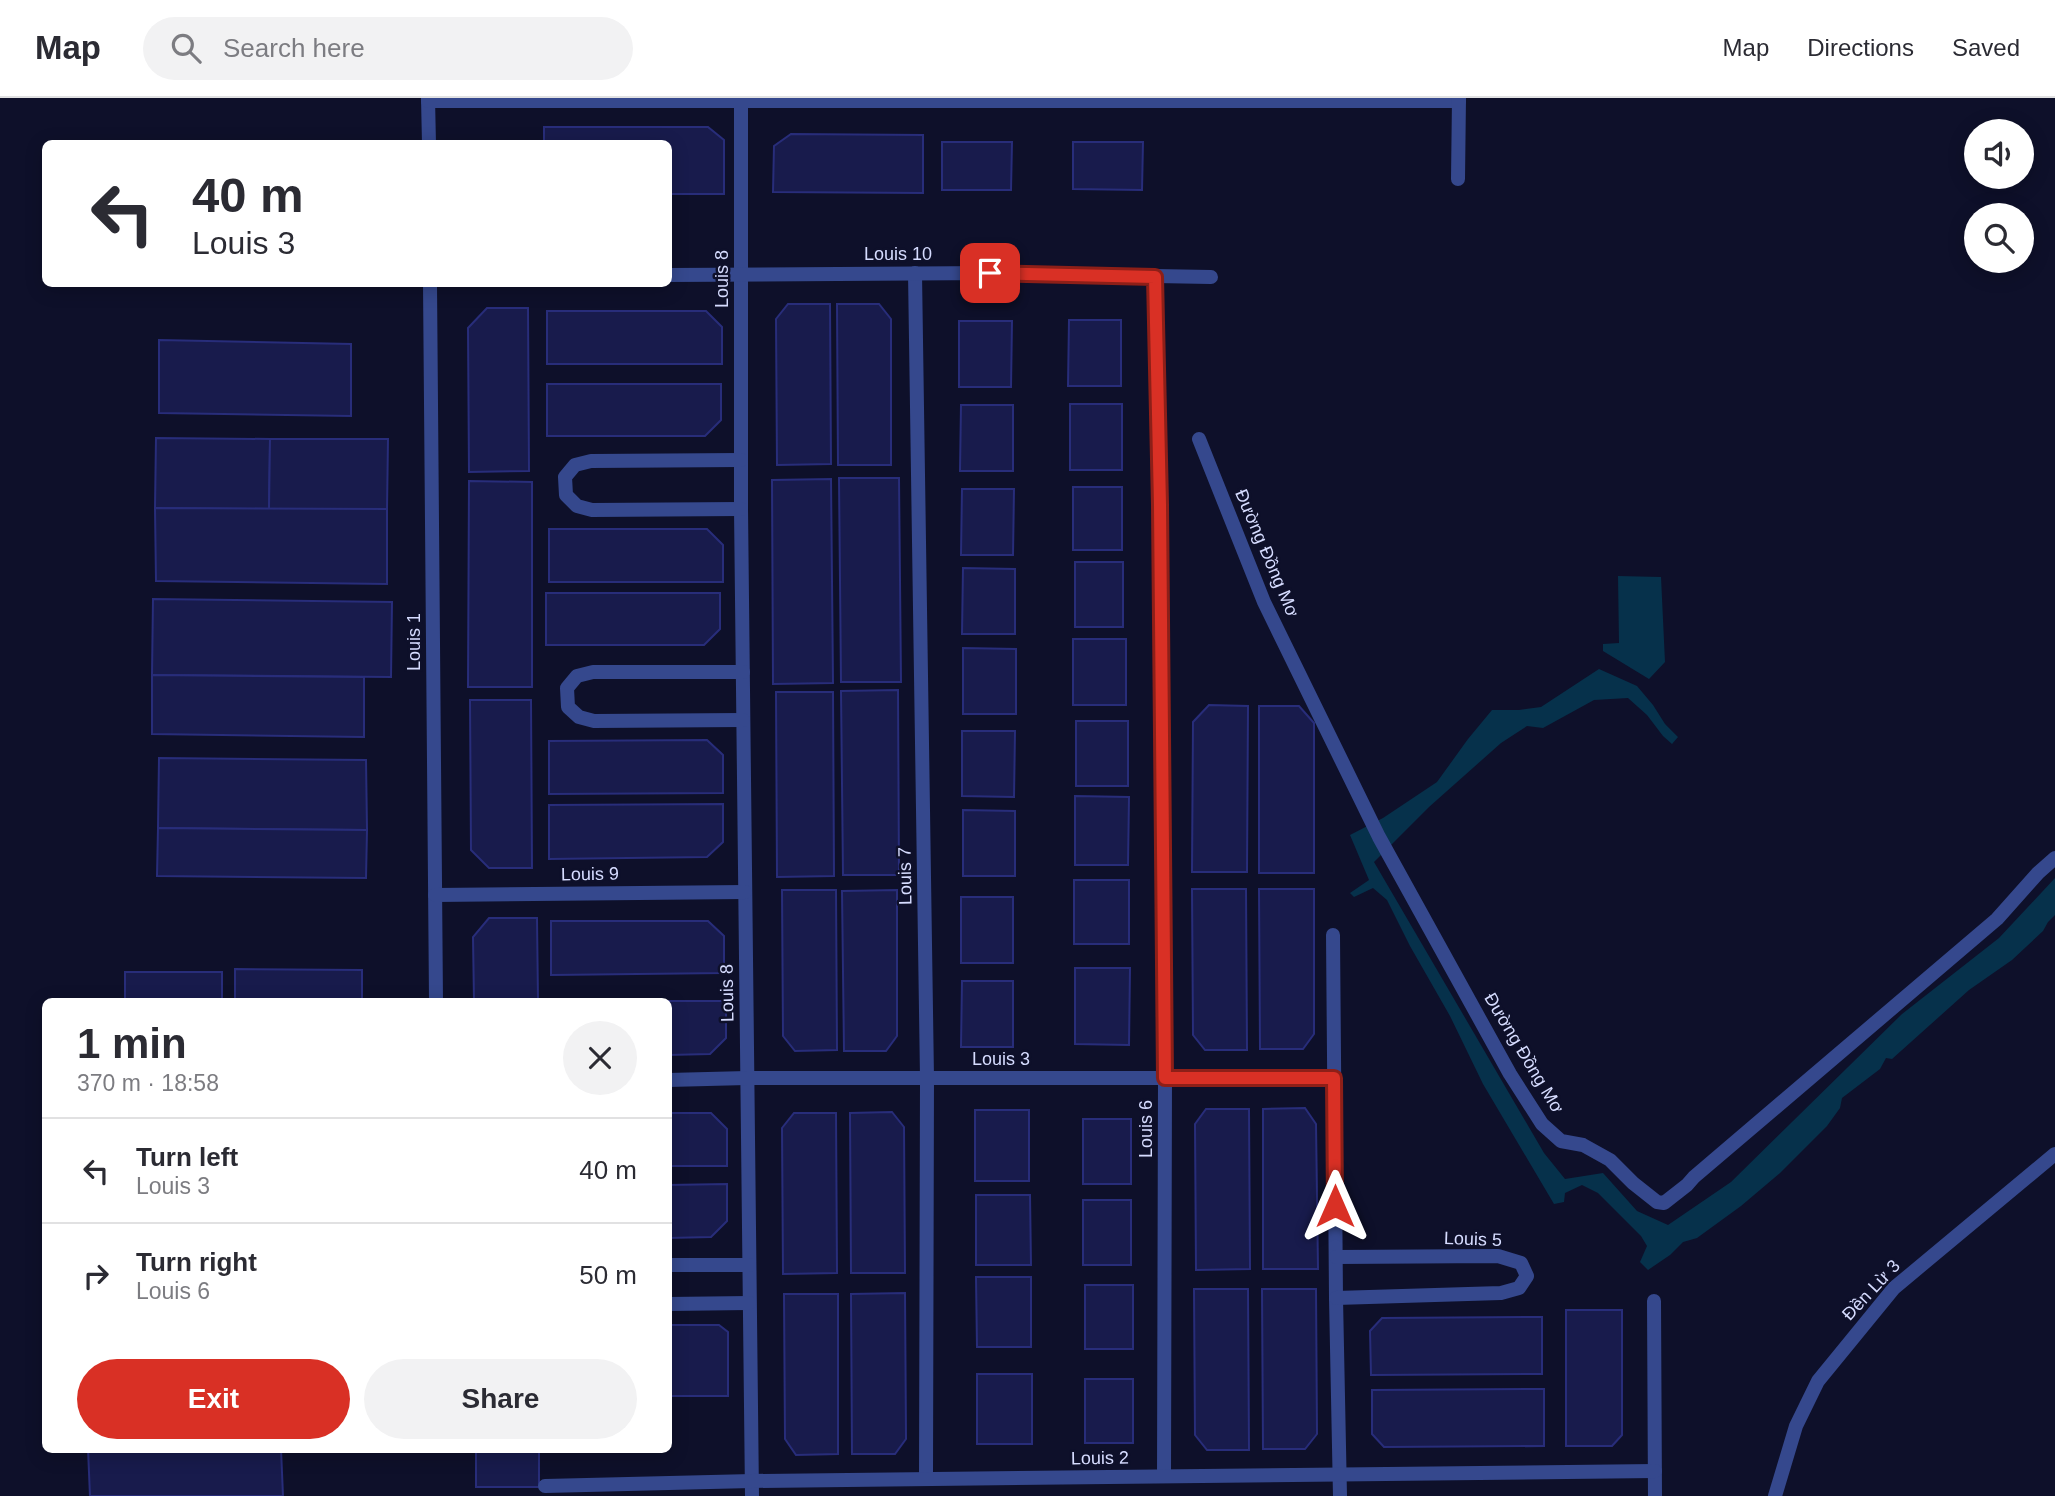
<!DOCTYPE html>
<meta charset="utf-8">
<style>
:root{--surface:#fff;--page:#f2f2f3;--text:#2b2b33;--muted:#7c7c81;--line:#e1e1e2;--accent:#d93025}
body{margin:0;font-family:Helvetica,sans-serif;background:var(--page);color:var(--text);height:100vh;display:flex;flex-direction:column;font-size:26px;white-space:nowrap}
*{box-sizing:border-box;margin:0}
p{font-size:23px;color:var(--muted)}
.icon{flex:none;width:38px;height:38px;fill:none;stroke:currentColor;stroke-width:2;stroke-linecap:round;stroke-linejoin:round}
.map{position:relative;flex:1;overflow:hidden}
.side{position:absolute;left:42px;top:900px;width:630px;height:455px;display:flex;flex-direction:column;background:var(--surface);border-radius:10px;box-shadow:0 4px 18px #0003}
.side>*{flex:none}
.banner{position:absolute;left:42px;top:42px;width:630px;height:147px;border-radius:10px;box-shadow:0 4px 18px #0003;background:#fff;color:var(--text);overflow:hidden}
.tools{position:absolute;left:1964px;top:21px;display:grid;gap:14px}
.tools a{display:grid;place-items:center;width:70px;height:70px;border-radius:50%;background:var(--surface);box-shadow:0 4px 18px #0003;font-size:35px}
.pin{position:absolute;display:grid;place-items:center;width:60px;height:60px;color:#fff;margin:-30px;border-radius:14px;box-shadow:0 4px 10px #0006}
.me{position:absolute;width:77px;margin:-38px;rotate:0deg;stroke-linejoin:round;filter:drop-shadow(0 0 5px #0008)}
.turn{display:flex;align-items:center;gap:24px;height:147px;padding:0 35px;font-size:32px}
.turn .icon{width:91px;height:91px;stroke-width:2.5}
.turn b{display:block;font-size:49px;line-height:60px}
.round{display:grid;place-items:center;flex:none;width:74px;height:74px;border-radius:37px;background:var(--page)}
.summary{display:flex;align-items:center;justify-content:space-between;height:119px;padding:0 35px}
h1{font-size:42px;font-weight:700;line-height:52px}
.button{display:flex;gap:14px;margin-top:auto;padding:14px 35px}
.button a{flex:1;height:80px;border-radius:42px;background:var(--accent);color:#fff;font-size:28px;font-weight:700;line-height:80px;text-align:center}
.button a+a{background:var(--page);color:var(--text)}
ul{padding:0;list-style:none}
li{display:flex;align-items:center;gap:21px;height:105px;padding:0 35px;border-top:2px solid var(--line)}
li div{flex:1}
li b{display:block;font-size:26px}
li em{font-style:normal}
header{display:flex;align-items:center;gap:42px;box-sizing:border-box;height:98px;padding:0 35px;background:var(--surface);border-bottom:2px solid var(--line)}
header strong{font-size:33px}
nav{display:flex;gap:38px;margin-inline-start:auto;font-size:24px}
.search{width:490px;height:63px;background:var(--page);display:flex;align-items:center;gap:18px;box-sizing:border-box;padding:0 24px;border-radius:38px;color:var(--muted);font-size:26px}
.map>svg:first-child{display:block}
</style>
<header>
<strong>Map</strong>
<div class="search"><svg class="icon" aria-label="search" viewBox="0 0 24 24"><circle cx="10" cy="10" r="6"/><path d="M15 15l6 6"/></svg>Search here</div>
<nav><a>Map</a><a>Directions</a><a>Saved</a></nav>
</header>
<div class="map">
<svg width="2055" height="1398" viewBox="0 0 2055 1398">
<rect width="100%" height="100%" fill="#0e102a"/>
<!-- water -->
<g fill="#06314b">
<path d="M 1618,478 L 1661,479 L 1665,564 L 1649,581 L 1603,553 L 1603,546 L 1619,545 Z"/>
<path d="M 1599,571 L 1637,588 L 1653,607 L 1665,626 L 1678,639 L 1672,646 L 1663,638 L 1647,617 L 1628,600 L 1594,602 L 1543,630 L 1527,628 L 1501,645 L 1429,709 L 1374,764 L 1544,1055 L 1565,1081 L 1603,1075 L 1637,1113 L 1668,1127 L 1731,1084 L 1902,916 L 1999,840 L 2055,780 L 2055,817 L 2048,824 L 2043,833 L 2012,862 L 1969,892 L 1892,961 L 1886,960 L 1880,971 L 1842,1000 L 1840,1010 L 1827,1028 L 1780,1075 L 1741,1108 L 1697,1140 L 1683,1144 L 1670,1157 L 1648,1172 L 1640,1164 L 1647,1148 L 1641,1138 L 1598,1095 L 1582,1087 L 1565,1095 L 1564,1104 L 1554,1106 L 1483,986 L 1450,918 L 1410,848 L 1387,802 L 1373,790 L 1354,799 L 1350,795 L 1369,782 L 1350,737 L 1383,720 L 1437,684 L 1468,641 L 1492,612 L 1519,612 L 1541,609 Z"/>
</g>
<!-- building -->
<g fill="#181b4c" stroke="#282d7a" stroke-width="2">
<path d="M 544,29 L 708,29 L 724,42 L 724,96 L 668,96 L 668,46 L 544,46 Z"/>
<path d="M 791,36 L 923,37 L 923,95 L 773,94 L 774,48 Z"/>
<path d="M 942,44 L 1012,44 L 1011,92 L 942,92 Z"/>
<path d="M 1073,44 L 1143,44 L 1142,92 L 1073,91 Z"/>
<path d="M 788,206 L 830,206 L 831,366 L 777,367 L 776,221 Z"/>
<path d="M 837,206 L 879,206 L 891,221 L 891,367 L 838,367 Z"/>
<path d="M 487,210 L 528,210 L 529,373 L 469,374 L 468,230 Z"/>
<path d="M 547,213 L 706,213 L 722,229 L 722,266 L 547,266 Z"/>
<path d="M 1069,222 L 1121,222 L 1121,288 L 1068,288 Z"/>
<path d="M 959,223 L 1012,223 L 1011,289 L 959,289 Z"/>
<path d="M 159,242 L 351,246 L 351,318 L 159,315 Z"/>
<path d="M 547,286 L 721,286 L 721,322 L 705,338 L 547,338 Z"/>
<rect x="1070" y="306" width="52" height="66"/>
<path d="M 961,307 L 1013,307 L 1013,373 L 960,373 Z"/>
<path d="M 156,340 L 270,341 L 269,411 L 155,410 Z"/>
<path d="M 270,341 L 388,341 L 387,411 L 269,411 Z"/>
<path d="M 839,380 L 899,380 L 901,584 L 841,584 Z"/>
<path d="M 831,381 L 833,585 L 773,586 L 772,382 Z"/>
<path d="M 469,383 L 532,384 L 532,589 L 468,589 Z"/>
<rect x="1073" y="389" width="49" height="63"/>
<path d="M 962,391 L 1014,391 L 1013,457 L 961,457 Z"/>
<path d="M 155,410 L 387,411 L 387,486 L 156,483 Z"/>
<path d="M 549,431 L 707,431 L 723,447 L 723,484 L 549,484 Z"/>
<rect x="1075" y="464" width="48" height="65"/>
<path d="M 963,470 L 1015,471 L 1015,536 L 962,536 Z"/>
<path d="M 546,495 L 720,495 L 720,531 L 704,547 L 546,547 Z"/>
<path d="M 153,501 L 392,504 L 391,579 L 152,577 Z"/>
<rect x="1073" y="541" width="53" height="66"/>
<path d="M 963,550 L 1016,551 L 1016,616 L 963,616 Z"/>
<path d="M 152,577 L 364,579 L 364,639 L 152,636 Z"/>
<path d="M 898,592 L 899,777 L 843,777 L 841,593 Z"/>
<path d="M 776,594 L 833,594 L 834,778 L 777,779 Z"/>
<path d="M 470,602 L 531,602 L 532,770 L 489,770 L 471,752 Z"/>
<path d="M 1209,607 L 1248,608 L 1247,774 L 1192,774 L 1193,624 Z"/>
<path d="M 1259,608 L 1299,608 L 1314,625 L 1314,775 L 1259,775 Z"/>
<rect x="1076" y="623" width="52" height="65"/>
<path d="M 962,633 L 1015,633 L 1014,699 L 962,698 Z"/>
<path d="M 707,642 L 723,657 L 723,695 L 549,696 L 549,643 Z"/>
<path d="M 159,660 L 366,662 L 367,732 L 158,730 Z"/>
<path d="M 1075,698 L 1129,699 L 1128,767 L 1075,767 Z"/>
<path d="M 723,706 L 723,744 L 707,759 L 549,761 L 549,707 Z"/>
<path d="M 963,712 L 1015,713 L 1015,778 L 963,778 Z"/>
<path d="M 158,730 L 367,732 L 366,780 L 157,778 Z"/>
<rect x="1074" y="782" width="55" height="64"/>
<path d="M 1192,791 L 1246,791 L 1247,952 L 1205,952 L 1193,937 Z"/>
<path d="M 1259,791 L 1314,791 L 1314,936 L 1303,951 L 1260,951 Z"/>
<path d="M 782,792 L 836,792 L 837,952 L 795,953 L 783,938 Z"/>
<path d="M 897,792 L 897,938 L 886,953 L 844,953 L 842,793 Z"/>
<rect x="961" y="799" width="52" height="66"/>
<path d="M 489,820 L 537,820 L 538,903 L 474,903 L 473,839 Z"/>
<path d="M 551,823 L 708,823 L 724,838 L 724,875 L 551,877 Z"/>
<path d="M 1075,870 L 1130,870 L 1129,947 L 1075,946 Z"/>
<path d="M 235,871 L 362,872 L 362,903 L 235,903 Z"/>
<rect x="125" y="874" width="97" height="29"/>
<path d="M 962,883 L 1013,883 L 1013,949 L 961,949 Z"/>
<path d="M 668,903 L 726,903 L 726,940 L 710,956 L 668,957 Z"/>
<path d="M 1305,1010 L 1316,1026 L 1318,1171 L 1263,1171 L 1263,1011 Z"/>
<path d="M 1206,1011 L 1249,1011 L 1250,1171 L 1196,1172 L 1195,1026 Z"/>
<rect x="975" y="1012" width="54" height="71"/>
<path d="M 892,1014 L 904,1029 L 905,1175 L 851,1175 L 850,1015 Z"/>
<path d="M 668,1015 L 711,1015 L 727,1031 L 727,1068 L 668,1068 Z"/>
<path d="M 794,1015 L 836,1015 L 837,1175 L 783,1176 L 782,1030 Z"/>
<rect x="1083" y="1021" width="48" height="65"/>
<path d="M 727,1086 L 727,1123 L 711,1139 L 668,1140 L 668,1087 Z"/>
<path d="M 976,1097 L 1030,1097 L 1031,1167 L 976,1167 Z"/>
<rect x="1083" y="1102" width="48" height="65"/>
<path d="M 976,1179 L 1031,1179 L 1031,1249 L 977,1249 Z"/>
<rect x="1085" y="1187" width="48" height="64"/>
<path d="M 1194,1191 L 1248,1191 L 1249,1352 L 1207,1352 L 1195,1337 Z"/>
<path d="M 1262,1191 L 1316,1191 L 1317,1336 L 1305,1351 L 1263,1351 Z"/>
<path d="M 905,1195 L 906,1341 L 895,1356 L 852,1356 L 851,1196 Z"/>
<path d="M 784,1196 L 838,1196 L 838,1356 L 796,1357 L 785,1341 Z"/>
<path d="M 1566,1212 L 1622,1212 L 1622,1337 L 1612,1348 L 1566,1348 Z"/>
<path d="M 1542,1219 L 1542,1276 L 1371,1277 L 1370,1233 L 1382,1220 Z"/>
<path d="M 668,1227 L 719,1227 L 728,1234 L 728,1298 L 668,1298 Z"/>
<rect x="977" y="1276" width="55" height="70"/>
<rect x="1085" y="1281" width="48" height="64"/>
<path d="M 1544,1291 L 1544,1348 L 1384,1349 L 1372,1336 L 1372,1292 Z"/>
<path d="M 88,1351 L 281,1351 L 283,1398 L 90,1398 Z"/>
<rect x="476" y="1351" width="63" height="38"/>
</g>
<g fill="none" stroke-linecap="round" stroke-linejoin="round">
<!-- minor -->
<g stroke="#35488d" stroke-width="14">
<path d="M 428,0 L 429,46"/>
<path d="M 741,0 L 741,411 L 752,1398"/>
<path d="M 428,3 L 1459,3"/>
<path d="M 1458,81 L 1459,0"/>
<path d="M 915,175 L 927,980 L 926,1381"/>
<path d="M 668,177 L 990,175 L 1211,179"/>
<path d="M 1155,179 L 1160,407 L 1165,980 L 1164,1378"/>
<path d="M 430,186 L 436,903"/>
<path d="M 1199,341 L 1264,504 L 1379,739 L 1510,976 L 1542,1026 L 1561,1043 L 1583,1047 L 1610,1062 L 1633,1085 L 1657,1104 L 1664,1105 L 1687,1087 L 1694,1079 L 1997,821 L 2038,775 L 2055,760"/>
<path d="M 741,362 L 591,363 L 575,367 L 565,379 L 566,397 L 577,408 L 592,412 L 741,411"/>
<path d="M 743,574 L 593,574 L 577,578 L 567,590 L 568,609 L 579,619 L 594,623 L 743,622"/>
<path d="M 435,797 L 745,794"/>
<path d="M 1333,837 L 1336,1200 L 1340,1398"/>
<path d="M 668,982 L 747,980 L 1334,980"/>
<path d="M 1336,1159 L 1498,1158 L 1521,1165 L 1527,1178 L 1519,1190 L 1501,1195 L 1336,1200"/>
<path d="M 668,1167 L 749,1167"/>
<path d="M 1654,1203 L 1655,1398"/>
<path d="M 668,1206 L 749,1205"/>
<path d="M 545,1388 L 752,1383 L 1655,1373"/>
<path d="M 1775,1398 L 1796,1328 L 1818,1283 L 1894,1190 L 2055,1056"/>
</g>
</g>
<g fill="none" stroke-linecap="round" stroke-linejoin="round">
<defs>
<path id="route" d="M 990,175 L 1155,179 L 1160,407 L 1165,980 L 1334,980 L 1335,1108"/>
</defs>
<!-- route casing -->
<use href="#route" stroke="#8d1f18" stroke-width="18"/>
<!-- route -->
<use href="#route" stroke="#d93025" stroke-width="12"/>
</g>
<g text-anchor="middle" dominant-baseline="central" stroke-width="5" stroke-linejoin="round" paint-order="stroke">
<!-- street labels -->
<g font-size="18" fill="#d6dcff" stroke="#0e102a">
<text x="898" y="156">Louis 10</text>
<text transform="translate(722 181) rotate(-90)">Louis 8</text>
<text transform="translate(1267 455) rotate(67)">Đường Đồng Mơ</text>
<text transform="translate(414 544) rotate(-90)">Louis 1</text>
<text transform="translate(590 776) rotate(-1)">Louis 9</text>
<text transform="translate(905 778) rotate(-91)">Louis 7</text>
<text transform="translate(727 895) rotate(-91)">Louis 8</text>
<text transform="translate(1524 955) rotate(59)">Đường Đồng Mơ</text>
<text x="1001" y="961">Louis 3</text>
<text transform="translate(1146 1031) rotate(-90)">Louis 6</text>
<text transform="translate(1473 1141) rotate(2)">Louis 5</text>
<text transform="translate(1871 1192) rotate(-47)">Đền Lừ 3</text>
<text transform="translate(1100 1360) rotate(-1)">Louis 2</text>
</g>
</g>
</svg>
<div class="tools">
<a><svg class="icon" aria-label="sound" viewBox="0 0 24 24"><path d="M4 9h4l5-4v14l-5-4H4zM17 9q2 3 0 6"/></svg></a>
<a><svg class="icon" aria-label="search" viewBox="0 0 24 24"><circle cx="10" cy="10" r="6"/><path d="M15 15l6 6"/></svg></a>
</div>
<div class="pin" style="left:990px;top:175px;background:#d93025"><svg class="icon" aria-label="arrive" viewBox="0 0 24 24"><path d="M6 21V4h12l-3 4 3 4H6"/></svg></div>
<svg class="me" style="left:1335px;top:1108px" viewBox="-20 -20 40 40"><path d="M0-17L14 15 0 8-14 15z" fill="#d93025" stroke="#fff" stroke-width="4"/></svg>
<div class="banner">
<div class="turn"><svg class="icon" aria-label="left" viewBox="0 0 24 24"><path d="M17 20v-9H6M10 6l-5 5 5 5"/></svg><div><b>40 m</b>Louis 3</div></div>
</div>
<section class="side">
<div class="summary"><div><h1>1 min</h1><p>370 m · 18:58</p></div><a class="round"><svg class="icon" aria-label="close" viewBox="0 0 24 24"><path d="M6 6l12 12M18 6L6 18"/></svg></a></div>
<ul>
<li><svg class="icon" aria-label="left" viewBox="0 0 24 24"><path d="M17 20v-9H6M10 6l-5 5 5 5"/></svg><div><b>Turn left</b><p>Louis 3</p></div><em>40 m</em></li>
<li><svg class="icon" aria-label="right" viewBox="0 0 24 24"><path d="M7 20v-9h11M14 6l5 5-5 5"/></svg><div><b>Turn right</b><p>Louis 6</p></div><em>50 m</em></li>
</ul>
<div class="button"><a>Exit</a><a>Share</a></div>
</section>
</div>
